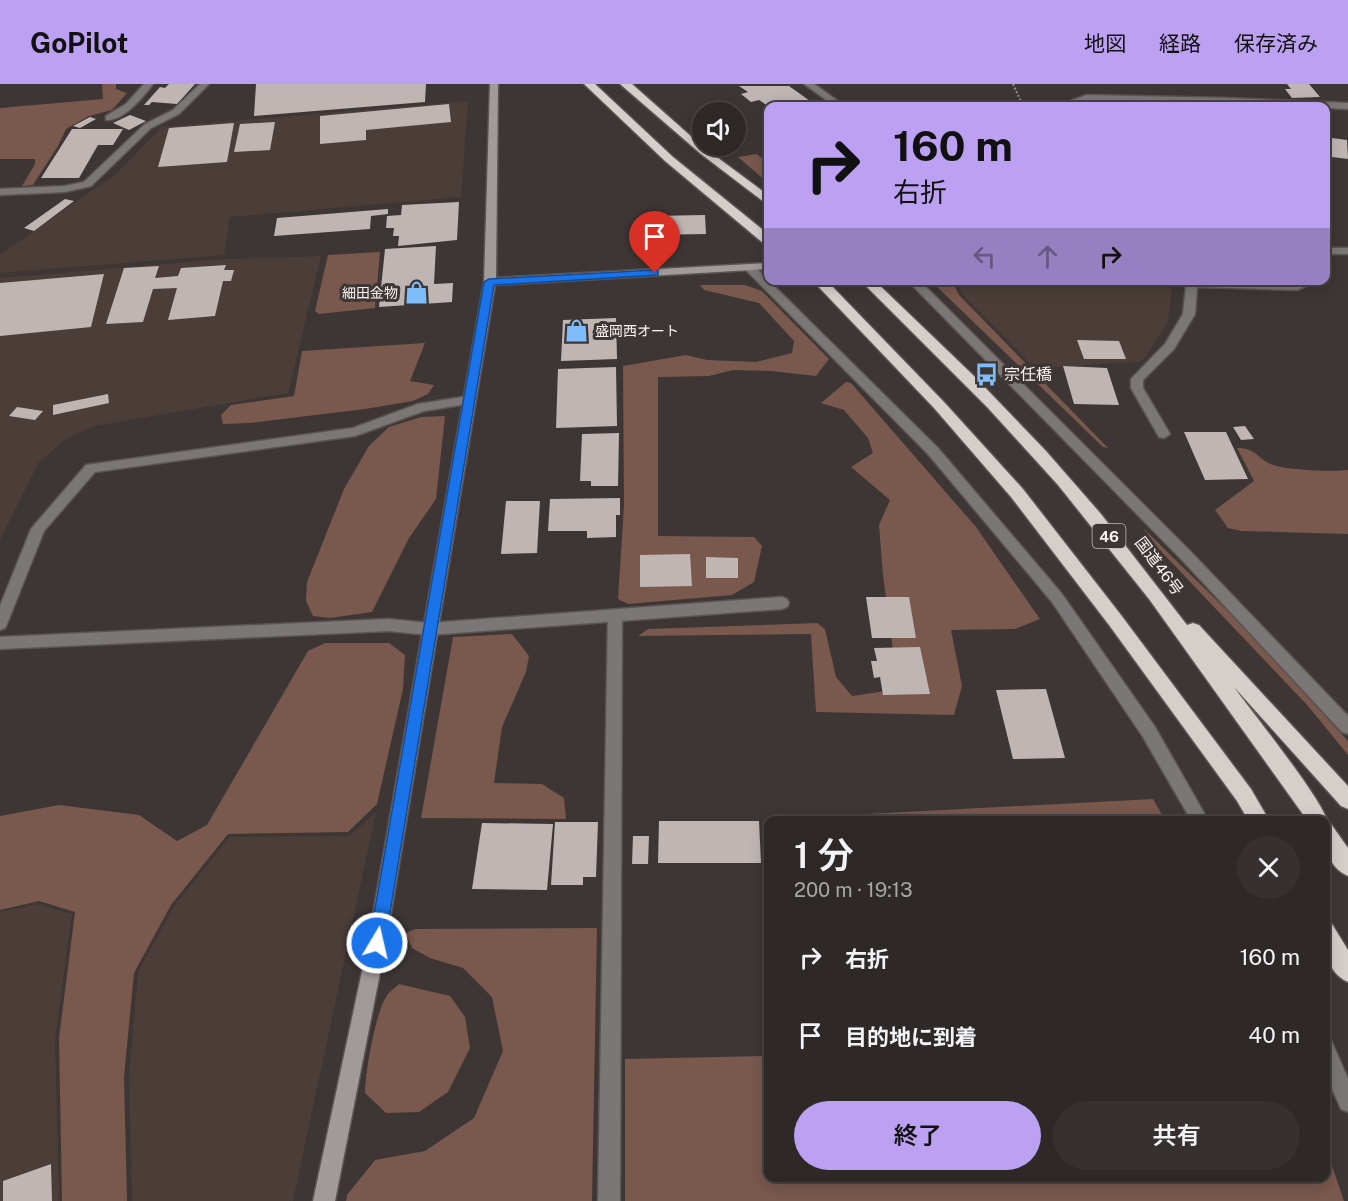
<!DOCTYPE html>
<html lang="ja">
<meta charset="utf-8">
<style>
:root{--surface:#2e2827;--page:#36302f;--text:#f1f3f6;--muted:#a7a6a7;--line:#494444;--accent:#bca0f2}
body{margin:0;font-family:"Public Sans","Noto Sans JP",sans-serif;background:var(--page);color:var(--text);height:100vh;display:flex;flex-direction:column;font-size:22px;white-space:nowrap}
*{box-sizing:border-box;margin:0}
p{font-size:20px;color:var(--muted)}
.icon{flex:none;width:33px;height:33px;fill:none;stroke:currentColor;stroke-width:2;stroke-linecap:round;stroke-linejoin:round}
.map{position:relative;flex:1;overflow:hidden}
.details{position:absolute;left:764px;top:732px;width:566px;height:366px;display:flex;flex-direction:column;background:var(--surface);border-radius:12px;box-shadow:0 3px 15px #0003,0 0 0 2px var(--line)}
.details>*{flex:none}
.top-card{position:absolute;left:764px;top:18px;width:566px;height:183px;border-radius:12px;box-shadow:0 3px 15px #0003,0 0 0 2px var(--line);background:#bca0f2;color:#111;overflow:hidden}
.fabs{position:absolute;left:692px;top:18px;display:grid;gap:12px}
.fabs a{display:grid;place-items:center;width:54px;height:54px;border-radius:50%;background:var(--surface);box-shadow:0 3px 15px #0003,0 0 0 2px var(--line);font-size:30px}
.pin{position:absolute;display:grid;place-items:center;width:51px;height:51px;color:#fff;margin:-62px -26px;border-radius:50% 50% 50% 0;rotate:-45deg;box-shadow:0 0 6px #0007}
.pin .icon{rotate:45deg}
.me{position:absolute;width:66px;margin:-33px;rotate:9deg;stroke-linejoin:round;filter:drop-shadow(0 0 4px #0008)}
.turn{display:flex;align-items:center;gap:21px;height:126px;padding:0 30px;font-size:27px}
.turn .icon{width:78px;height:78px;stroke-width:2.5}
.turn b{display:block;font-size:42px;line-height:51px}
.lanes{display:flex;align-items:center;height:57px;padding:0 30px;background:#0003;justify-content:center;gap:30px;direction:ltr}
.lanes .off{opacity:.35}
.round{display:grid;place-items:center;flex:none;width:63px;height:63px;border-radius:32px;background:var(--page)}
.summary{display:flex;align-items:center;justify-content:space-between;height:102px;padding:0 30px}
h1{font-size:36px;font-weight:600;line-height:45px}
.action{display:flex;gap:12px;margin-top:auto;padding:12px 30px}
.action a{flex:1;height:69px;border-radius:36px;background:var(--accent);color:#111;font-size:24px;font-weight:600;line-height:69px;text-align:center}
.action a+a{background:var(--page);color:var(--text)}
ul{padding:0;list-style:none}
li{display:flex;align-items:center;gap:18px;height:78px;padding:0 30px}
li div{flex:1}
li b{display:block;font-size:22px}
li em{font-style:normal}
header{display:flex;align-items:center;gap:36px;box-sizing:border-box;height:84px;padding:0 30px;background:var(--accent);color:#111}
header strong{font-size:28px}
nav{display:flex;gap:33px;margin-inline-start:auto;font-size:21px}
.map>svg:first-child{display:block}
</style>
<header>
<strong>GoPilot</strong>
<nav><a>地図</a><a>経路</a><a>保存済み</a></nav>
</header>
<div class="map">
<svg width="1348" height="1117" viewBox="0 0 1348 1117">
<rect width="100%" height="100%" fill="#3d3634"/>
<!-- built -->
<g fill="#4b3e39">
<path d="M 468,17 L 461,113 L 230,133 L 224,171 L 0,189 L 0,171 L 116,90 L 162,43 Z"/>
<path d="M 321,172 L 288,309 L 94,342 L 66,355 L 39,378 L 0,456 L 0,194 L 227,175 Z"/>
<path d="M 1133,196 L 1172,204 L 1168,237 L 1145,274 L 1138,278 L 1035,284 L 963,211 L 956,197 Z"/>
<path d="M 376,728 L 293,1117 L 132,1117 L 129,992 L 138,888 L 174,822 L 230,753 L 349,752 Z"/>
<path d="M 38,820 L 72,830 L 55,955 L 59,1117 L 0,1117 L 0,828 Z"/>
</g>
<!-- green -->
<g fill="#79584d">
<path d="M 102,0 L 116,0 L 116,5 L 127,9 L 112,26 L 89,32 L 66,45 L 58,62 L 33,101 L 22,102 L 35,80 L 35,75 L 0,75 L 0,24 L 103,15 Z"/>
<path d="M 757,70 L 768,80 L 768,99 L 738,73 Z"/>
<path d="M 380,168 L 375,224 L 319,230 L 315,227 L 328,171 Z"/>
<path d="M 931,197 L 952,197 L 959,211 L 1108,364 L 1103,363 Z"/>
<path d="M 700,201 L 745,201 L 762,207 L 829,275 L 816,292 L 772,287 L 733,286 L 709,292 L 658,293 L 658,452 L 754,453 L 762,462 L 754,498 L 732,511 L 628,520 L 618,515 L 624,421 L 623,282 L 686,271 L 707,276 L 756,278 L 792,269 L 794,257 L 759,219 L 704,206 Z"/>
<path d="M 425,259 L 410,297 L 434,301 L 428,310 L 413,317 L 365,325 L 250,339 L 223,340 L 221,331 L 231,321 L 294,312 L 302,267 Z"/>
<path d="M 846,298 L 851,299 L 976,443 L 1040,535 L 1015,545 L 951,546 L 962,602 L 954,631 L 816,628 L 811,550 L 638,552 L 648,545 L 817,539 L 825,545 L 836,593 L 852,612 L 893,606 L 896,589 L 883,491 L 879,441 L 890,416 L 851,383 L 873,369 L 868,354 L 844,326 L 821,319 Z"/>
<path d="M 445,332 L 436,415 L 409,454 L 372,528 L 330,534 L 313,532 L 306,517 L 307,498 L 344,405 L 369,362 L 389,343 L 421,333 Z"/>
<path d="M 1237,364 C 1257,364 1257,375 1273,381 C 1288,386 1333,388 1348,386 L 1348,450 L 1241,447 L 1228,444 L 1215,426 L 1254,397 Z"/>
<path d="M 1142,443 L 1242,541 L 1348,657 L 1348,671 L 1308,622 L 1156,462 Z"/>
<path d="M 512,550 L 529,572 L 526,588 L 502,643 L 494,699 L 542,700 L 564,714 L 566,735 L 421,734 L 453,553 Z"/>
<path d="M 325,559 L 389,559 L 405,571 L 403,605 L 377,720 L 348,748 L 228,750 L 171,821 L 134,889 L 124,993 L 127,1117 L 62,1117 L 59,954 L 75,828 L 39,817 L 0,826 L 0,732 L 59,721 L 139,731 L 177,757 L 207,741 L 308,567 Z"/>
<path d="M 1153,715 L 1165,736 L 821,736 L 828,732 Z"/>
<path d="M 597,844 L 592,1117 L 346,1117 L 347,1111 L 375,1076 L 425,1067 L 474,1034 L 503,967 L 492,913 L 463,884 L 430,874 L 412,864 L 405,849 L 416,845 Z"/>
<path d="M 399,900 L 450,912 L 465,933 L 470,964 L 448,1008 L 419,1028 L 386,1029 L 365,1009 C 365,989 376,924 388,910 C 391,906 396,903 399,900 Z"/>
<path d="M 768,972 L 768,1094 L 1324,1094 L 1325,1061 L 1344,1117 L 625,1117 L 625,975 Z"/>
</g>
<!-- building -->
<g fill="#bfb6b4">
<path d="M 169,0 L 195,0 L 177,20 L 152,18 L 149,21 L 144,21 L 160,3 L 165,4 Z"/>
<path d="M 256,0 L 426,0 L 425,18 L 254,32 Z"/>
<path d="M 1287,0 L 1309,0 L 1320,13 L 1292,14 L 1285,5 L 1291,5 Z"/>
<path d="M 739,2 L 789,2 L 817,22 L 768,22 L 759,16 L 751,18 L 741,10 L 748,8 Z"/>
<path d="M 449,20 L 451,38 L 366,46 L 366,56 L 320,60 L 320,32 Z"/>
<path d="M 130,31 L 146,37 L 129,46 L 113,39 Z"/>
<path d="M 90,33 L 96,35 L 80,44 L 73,42 Z"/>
<path d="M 275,38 L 270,66 L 234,68 L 240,40 Z"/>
<path d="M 234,39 L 227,78 L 158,83 L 169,44 Z"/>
<path d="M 72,45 L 123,45 L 113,61 L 98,61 L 79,94 L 41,94 Z"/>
<path d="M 1324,53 L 1347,56 L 1348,75 L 1324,72 Z"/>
<path d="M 65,115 L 74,117 L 34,147 L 24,144 Z"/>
<path d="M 459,118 L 457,156 L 398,162 L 399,152 L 393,152 L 394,144 L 386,144 L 387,132 L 401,131 L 402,121 Z"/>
<path d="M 388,125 L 388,130 L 371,132 L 370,145 L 274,152 L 277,134 Z"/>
<path d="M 705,131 L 706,150 L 651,151 L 651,132 Z"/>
<path d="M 436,162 L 434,200 L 453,199 L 452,218 L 379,223 L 385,165 Z"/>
<path d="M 226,181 L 224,186 L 234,186 L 231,197 L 223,197 L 215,232 L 168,236 L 177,204 L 153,205 L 143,238 L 106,240 L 124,184 L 159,182 L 155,194 L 178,192 L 181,184 Z"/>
<path d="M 104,190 L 91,243 L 0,252 L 0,199 Z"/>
<path d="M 616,234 L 617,275 L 561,277 L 563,236 Z"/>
<path d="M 1077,256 L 1119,257 L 1126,275 L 1084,275 Z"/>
<path d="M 1063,282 L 1107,284 L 1119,321 L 1074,320 Z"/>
<path d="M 616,283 L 617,342 L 556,344 L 558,285 Z"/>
<path d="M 108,310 L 109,319 L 53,331 L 53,321 Z"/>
<path d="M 17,323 L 43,327 L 35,336 L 9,332 Z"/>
<path d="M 1245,342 L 1254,355 L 1241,356 L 1233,343 Z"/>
<path d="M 1184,348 L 1226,348 L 1248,395 L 1205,396 Z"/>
<path d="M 619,349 L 618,402 L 591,402 L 591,397 L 580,397 L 582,350 Z"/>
<path d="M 620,414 L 620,431 L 616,431 L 616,453 L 587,454 L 587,447 L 548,447 L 550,415 Z"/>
<path d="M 506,417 L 540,417 L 537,469 L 501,470 Z"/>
<path d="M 690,470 L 692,502 L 640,503 L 640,471 Z"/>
<path d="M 706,473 L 738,474 L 738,494 L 706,494 Z"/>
<path d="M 866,513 L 909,513 L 916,554 L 872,554 Z"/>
<path d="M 920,563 L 930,610 L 883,611 L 880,593 L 874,594 L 871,577 L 877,577 L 874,564 Z"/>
<path d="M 1046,605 L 1065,674 L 1013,675 L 996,606 Z"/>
<path d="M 659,737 L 759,737 L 761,779 L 658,779 Z"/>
<path d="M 555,738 L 598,738 L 596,793 L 583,793 L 583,801 L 551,801 Z"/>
<path d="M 482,739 L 553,740 L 547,806 L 472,805 Z"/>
<path d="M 633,752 L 649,752 L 648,780 L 632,780 Z"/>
<path d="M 51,1080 L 52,1117 L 3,1117 L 3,1097 Z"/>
</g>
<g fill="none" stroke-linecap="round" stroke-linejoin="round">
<defs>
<g id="lane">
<path d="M 144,0 L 153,0 C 143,13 124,37 106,36 L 106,32 L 126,20 Z"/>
<path d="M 200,0 L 209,0 L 179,30 L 151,44 L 91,102 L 65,108 L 0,111 L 0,105 L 65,102 L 84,98 L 145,40 L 173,26 Z"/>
<path d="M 804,0 L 814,0 L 845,22 L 835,22 Z"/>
<path d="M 1225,14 L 1348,19 L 1348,25 L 1222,19 L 1222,15 Z"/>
<rect x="1324" y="164" width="24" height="6"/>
<path d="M 1161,196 L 1296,200 L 1304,196 L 1320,196 L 1297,206 L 1197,203 L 1195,230 L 1174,265 L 1143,296 L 1143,304 L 1170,350 L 1164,354 L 1159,353 L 1131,304 L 1131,295 L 1165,260 L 1183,230 L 1186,202 Z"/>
<path d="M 469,312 L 473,313 L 475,316 L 473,319 L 424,327 L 355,352 L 95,388 L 44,447 L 7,540 L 5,544 L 0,546 L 0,522 L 31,445 L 86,381 L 353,344 L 418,320 Z"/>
<path d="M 615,526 L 620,528 L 622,532 L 620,1117 L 598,1117 L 608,532 L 610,528 Z"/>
<path d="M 388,535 L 429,539 L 434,541 L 436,545 L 434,549 L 429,551 L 388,547 L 0,565 L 0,553 Z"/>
</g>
<g id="street">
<path d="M 1087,11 L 1225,14 L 1230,17 L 1225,20 L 1088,17 L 1074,22 L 1064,22 L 1070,17 Z"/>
<path d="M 749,180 L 753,181 L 938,364 L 1062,510 L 1155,643 L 1208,736 L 1191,736 L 1143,653 L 1052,518 L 928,370 L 745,185 L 745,181 Z"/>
<path d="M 907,196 L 919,196 L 1192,469 L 1348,632 L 1348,650 L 1342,648 L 1182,476 Z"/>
<path d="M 782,513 L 787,515 L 789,519 L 787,523 L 782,525 L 429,551 L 424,549 L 422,545 L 424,541 L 429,539 Z"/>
<path d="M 1324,954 L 1331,956 L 1348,995 L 1348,1028 L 1341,1025 L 1324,987 Z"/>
</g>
<path id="secondary" d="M 490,0 L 498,0 L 496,194 L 768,179 L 768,185 L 495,201 L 386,859 L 335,1117 L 313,1117 L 368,859 L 484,198 Z"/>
<g id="highway">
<path d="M 584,0 L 595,0 L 673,73 L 768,150 L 768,160 L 763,159 L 665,77 Z"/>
<path d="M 620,0 L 632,0 L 702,62 L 768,111 L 768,121 L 701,70 Z"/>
<path d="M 812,196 L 826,196 L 944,318 L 1023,405 L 1121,531 L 1251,705 L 1269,736 L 1248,736 L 1237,717 L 1109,541 L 1011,413 L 934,324 Z"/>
<path d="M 860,196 L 874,196 L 973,291 L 1046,367 L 1101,430 L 1187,541 L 1193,539 L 1199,541 L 1348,702 L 1348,725 L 1341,722 L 1234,603 C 1249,624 1327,721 1327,738 L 1331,740 L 1348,764 L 1348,792 C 1326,783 1324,757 1324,736 L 1307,736 L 1149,515 L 1058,401 L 987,323 Z"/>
<path d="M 1324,837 L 1332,840 L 1348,866 L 1348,898 C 1324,888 1324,858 1324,837 Z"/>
</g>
</defs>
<!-- lane casing -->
<use href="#lane" stroke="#5b5452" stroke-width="3"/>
<!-- street casing -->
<use href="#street" stroke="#5b5452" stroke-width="3"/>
<!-- secondary casing -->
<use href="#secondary" stroke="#5b5452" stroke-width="3"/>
<!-- highway casing -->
<use href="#highway" stroke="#5b5452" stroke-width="3"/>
<!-- path -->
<path stroke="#948f8d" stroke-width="2" stroke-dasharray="2 2" stroke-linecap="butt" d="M 1013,0 L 1023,22"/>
<!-- lane -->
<use href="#lane" fill="#7b7776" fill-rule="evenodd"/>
<!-- street -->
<use href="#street" fill="#7b7776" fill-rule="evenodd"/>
<!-- secondary -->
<use href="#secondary" fill="#a09a99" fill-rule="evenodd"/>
<!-- highway -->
<use href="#highway" fill="#d6cecb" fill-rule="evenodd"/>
</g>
<!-- route -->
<path fill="#1a73e8" stroke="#114b97" stroke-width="1.5" d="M 655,186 L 658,186 L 658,191 L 494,201 L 385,859 L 383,865 L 377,867 L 371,865 L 369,859 L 484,198 L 489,195 Z"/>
<!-- icons -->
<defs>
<symbol id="shop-bare" viewBox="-9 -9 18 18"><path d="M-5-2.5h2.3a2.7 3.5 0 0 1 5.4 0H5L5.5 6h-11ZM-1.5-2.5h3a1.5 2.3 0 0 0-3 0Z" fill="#7ebdf9" stroke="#3d3634" stroke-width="2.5" paint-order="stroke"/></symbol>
<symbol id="bus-bare" viewBox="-9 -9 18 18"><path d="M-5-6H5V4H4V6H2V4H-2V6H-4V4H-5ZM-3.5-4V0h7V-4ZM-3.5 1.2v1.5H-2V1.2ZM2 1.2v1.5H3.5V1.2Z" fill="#7ebdf9" stroke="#3d3634" stroke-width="2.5" paint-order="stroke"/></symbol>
</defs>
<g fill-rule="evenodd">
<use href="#shop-bare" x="400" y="192" width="33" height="33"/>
<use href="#shop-bare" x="560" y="230" width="33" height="33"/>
<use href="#bus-bare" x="970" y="274" width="33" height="33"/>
</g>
<g text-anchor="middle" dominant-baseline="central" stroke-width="6" stroke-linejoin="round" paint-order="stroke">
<!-- far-poi labels -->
<g font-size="14" fill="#f7f3f1" stroke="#3d3634" text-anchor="end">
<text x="398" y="209">細田金物</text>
<text x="595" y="247" text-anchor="start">盛岡西オート</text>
</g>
<!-- shield labels -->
<rect fill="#3d3634" stroke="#bfbab8" stroke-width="1.5" x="1092.5" y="440" width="33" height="24" rx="4.5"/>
<g font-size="15" font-weight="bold" fill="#f7f3f1">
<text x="1109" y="452">46</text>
</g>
<!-- poi labels -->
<g font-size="16" fill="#f7f3f1" stroke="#3d3634" text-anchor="start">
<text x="1004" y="290">宗任橋</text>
</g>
<!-- street labels -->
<g font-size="16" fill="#f7f3f1" stroke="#3d3634">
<text transform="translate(1159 482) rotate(53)">国道46号</text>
</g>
</g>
</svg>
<div class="fabs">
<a><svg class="icon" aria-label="sound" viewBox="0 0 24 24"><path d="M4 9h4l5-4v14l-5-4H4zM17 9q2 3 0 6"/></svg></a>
</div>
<div class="pin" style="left:655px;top:189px;background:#d93025"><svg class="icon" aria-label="arrive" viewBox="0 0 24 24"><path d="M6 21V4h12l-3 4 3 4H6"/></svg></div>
<svg class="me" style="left:377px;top:859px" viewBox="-20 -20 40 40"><circle r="17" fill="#1a73e8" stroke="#fff" stroke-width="3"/><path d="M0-11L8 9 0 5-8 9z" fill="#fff"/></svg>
<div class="top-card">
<div class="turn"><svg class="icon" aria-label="right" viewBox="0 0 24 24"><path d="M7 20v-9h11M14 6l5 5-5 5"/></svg><div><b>160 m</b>右折</div></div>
<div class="lanes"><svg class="icon off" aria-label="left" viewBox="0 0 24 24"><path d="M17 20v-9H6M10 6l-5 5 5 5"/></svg><svg class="icon off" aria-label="ahead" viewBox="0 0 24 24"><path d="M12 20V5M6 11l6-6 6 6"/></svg><svg class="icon" aria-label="right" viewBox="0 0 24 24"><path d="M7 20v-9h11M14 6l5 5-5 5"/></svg></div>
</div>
<section class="details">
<div class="summary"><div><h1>1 分</h1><p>200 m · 19:13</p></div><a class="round"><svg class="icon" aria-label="close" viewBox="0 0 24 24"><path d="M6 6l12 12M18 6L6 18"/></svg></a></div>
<ul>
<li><svg class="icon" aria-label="right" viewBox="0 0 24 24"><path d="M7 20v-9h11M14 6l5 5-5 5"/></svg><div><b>右折</b></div><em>160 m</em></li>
<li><svg class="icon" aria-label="arrive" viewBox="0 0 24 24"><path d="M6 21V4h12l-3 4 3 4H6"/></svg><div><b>目的地に到着</b></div><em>40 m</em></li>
</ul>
<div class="action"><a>終了</a><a>共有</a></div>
</section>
</div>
